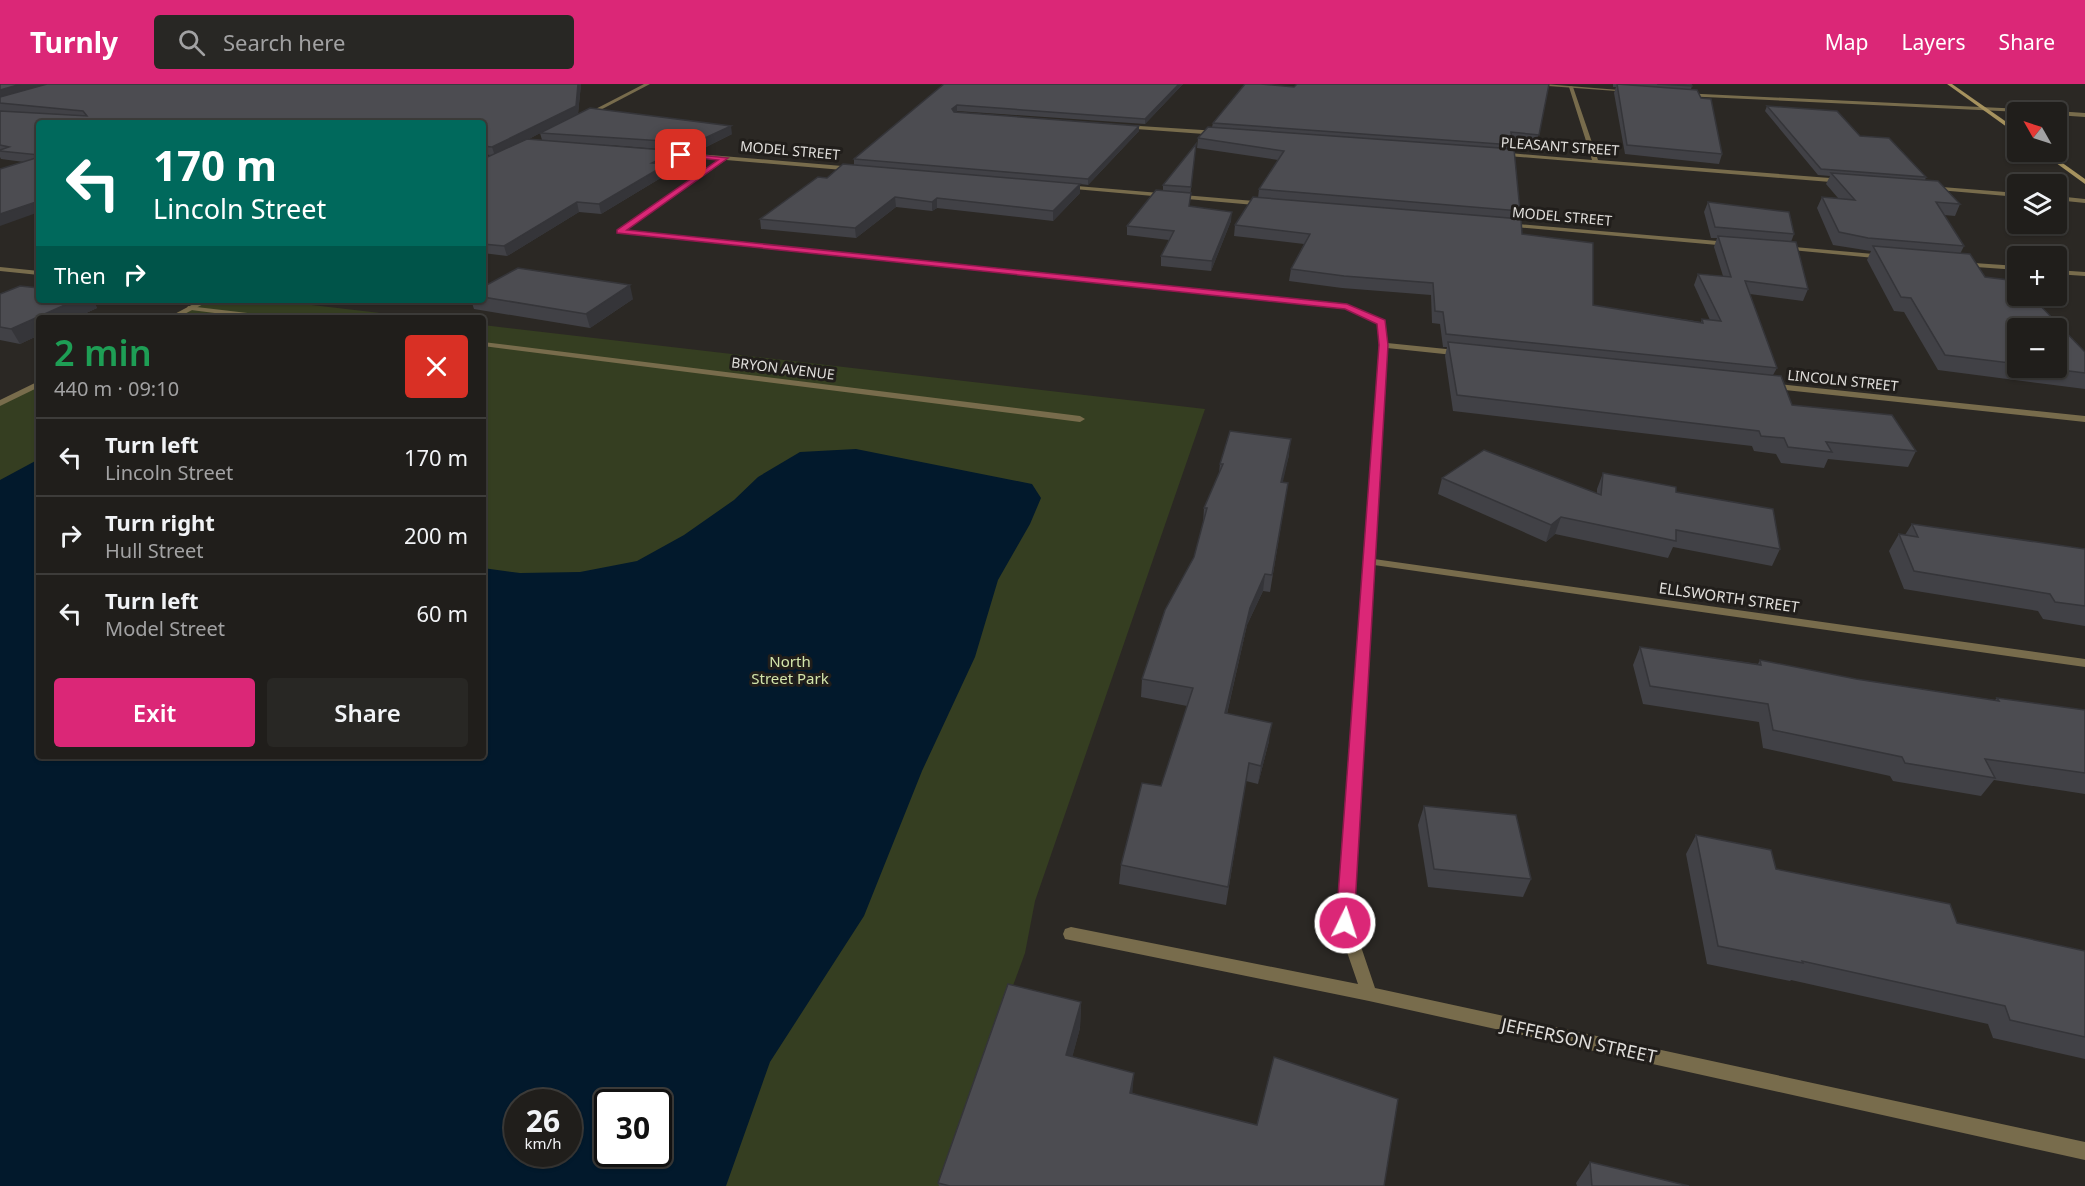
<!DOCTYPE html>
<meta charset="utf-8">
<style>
:root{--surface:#201e1b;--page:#282724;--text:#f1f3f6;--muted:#a2a2a3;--line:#3d3c3a;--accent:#db2777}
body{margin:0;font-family:"Noto Sans",sans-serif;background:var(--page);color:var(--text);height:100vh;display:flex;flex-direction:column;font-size:22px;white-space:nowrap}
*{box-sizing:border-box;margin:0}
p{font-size:20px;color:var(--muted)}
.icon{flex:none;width:33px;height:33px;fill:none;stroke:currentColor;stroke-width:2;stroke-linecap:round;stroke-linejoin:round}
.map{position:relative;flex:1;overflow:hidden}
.sheet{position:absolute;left:36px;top:231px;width:450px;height:444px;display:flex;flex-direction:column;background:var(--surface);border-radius:6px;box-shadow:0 2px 4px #0004,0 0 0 2px var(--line)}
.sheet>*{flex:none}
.hud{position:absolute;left:36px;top:36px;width:450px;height:183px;border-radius:6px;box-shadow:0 2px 4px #0004,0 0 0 2px var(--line);background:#00695c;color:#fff;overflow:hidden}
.needle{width:39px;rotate:309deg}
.fabs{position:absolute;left:2007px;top:18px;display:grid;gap:12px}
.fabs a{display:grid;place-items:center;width:60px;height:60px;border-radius:6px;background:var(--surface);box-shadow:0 2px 4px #0004,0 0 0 2px var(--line);font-size:30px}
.speed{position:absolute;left:504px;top:1005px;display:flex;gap:12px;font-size:30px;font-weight:700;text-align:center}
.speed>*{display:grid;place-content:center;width:78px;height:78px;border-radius:50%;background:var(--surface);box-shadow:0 2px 4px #0004,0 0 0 2px var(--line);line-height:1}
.speed small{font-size:15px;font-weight:400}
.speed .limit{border:3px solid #111;border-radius:9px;background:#fff;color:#111}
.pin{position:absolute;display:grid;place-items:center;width:51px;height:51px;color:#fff;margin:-26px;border-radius:12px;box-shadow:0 3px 9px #0006}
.me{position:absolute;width:66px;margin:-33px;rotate:4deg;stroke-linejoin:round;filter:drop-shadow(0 0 4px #0008)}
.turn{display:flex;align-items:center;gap:21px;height:126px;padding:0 18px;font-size:27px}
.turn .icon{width:78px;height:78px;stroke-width:2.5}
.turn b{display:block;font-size:42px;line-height:51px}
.then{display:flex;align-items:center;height:57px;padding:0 18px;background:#0003;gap:12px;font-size:22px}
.round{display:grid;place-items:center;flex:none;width:63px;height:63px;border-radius:6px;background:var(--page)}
.headline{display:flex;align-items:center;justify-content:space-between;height:102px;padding:0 18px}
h1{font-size:36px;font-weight:600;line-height:45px;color:#1e9e55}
.primary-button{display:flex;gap:12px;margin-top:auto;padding:12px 18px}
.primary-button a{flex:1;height:69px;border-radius:6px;background:var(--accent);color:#fff;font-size:24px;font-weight:600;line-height:69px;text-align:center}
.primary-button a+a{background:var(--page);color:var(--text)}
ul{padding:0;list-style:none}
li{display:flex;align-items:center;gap:18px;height:78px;padding:0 18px;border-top:2px solid var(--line)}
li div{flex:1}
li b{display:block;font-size:22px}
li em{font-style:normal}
header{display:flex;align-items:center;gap:36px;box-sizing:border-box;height:84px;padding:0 30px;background:var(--accent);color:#fff}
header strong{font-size:28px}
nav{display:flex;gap:33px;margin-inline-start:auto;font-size:21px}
.search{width:420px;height:54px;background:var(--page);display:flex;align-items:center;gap:15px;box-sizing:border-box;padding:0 21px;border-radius:6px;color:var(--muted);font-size:22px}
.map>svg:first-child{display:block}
</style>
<header>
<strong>Turnly</strong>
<div class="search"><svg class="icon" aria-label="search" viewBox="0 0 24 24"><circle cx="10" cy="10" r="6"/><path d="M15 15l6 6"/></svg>Search here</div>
<nav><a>Map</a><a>Layers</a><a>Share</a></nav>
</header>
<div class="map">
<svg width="2085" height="1102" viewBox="0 0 2085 1102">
<rect width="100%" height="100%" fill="#2b2824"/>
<!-- green -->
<g fill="#353e21" fill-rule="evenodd">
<path d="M 207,216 L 269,216 L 423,234 L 171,234 Z"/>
<path d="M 483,241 L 1205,325 L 1035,817 L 1025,869 L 939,1102 L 0,1102 L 0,319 L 39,300 L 39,672 L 483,672 ZM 518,1018 L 568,1018 L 568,1070 L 518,1070 ZM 608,1018 L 658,1018 L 658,1070 L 608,1070 Z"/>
</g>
<!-- water -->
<path fill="#02192c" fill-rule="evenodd" d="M 856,365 L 1032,400 L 1041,414 L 1030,440 L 998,496 L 975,573 L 922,687 L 864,832 L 770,978 L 726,1102 L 0,1102 L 0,396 L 39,375 L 39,672 L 483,672 L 483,484 L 520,489 L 580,488 L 637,477 L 684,451 L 734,416 L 758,393 L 800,368 ZM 568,1018 L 568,1070 L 518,1070 L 518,1018 ZM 658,1018 L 658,1070 L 608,1070 L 608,1018 Z"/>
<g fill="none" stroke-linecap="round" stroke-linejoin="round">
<!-- minor -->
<g fill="#786c4c" fill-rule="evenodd">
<path d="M 1571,2 L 1573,3 L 1598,76 L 1843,95 L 1846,97 L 1843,99 L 1496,71 L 1498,68 L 1592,76 L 1569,3 Z"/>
<path d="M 1124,41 L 1218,47 L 1221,49 L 1218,51 L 1122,44 Z"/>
<path d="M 662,67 L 854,83 L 857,85 L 854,87 L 726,76 L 626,146 L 1347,221 L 1385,236 L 1387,259 L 1466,267 L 1467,269 L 1463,272 L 1387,264 L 1374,475 L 2085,575 L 2085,583 L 1374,481 L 1353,839 L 1375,904 L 2085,1058 L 2085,1076 L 1369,917 L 1065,855 L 1063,850 L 1065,845 L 1071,843 L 1358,900 L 1337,839 L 1379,261 L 1378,239 L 1345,225 L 618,148 L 618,146 L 719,76 L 660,70 Z"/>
<path d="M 1065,101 L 1266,118 L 1269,120 L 1266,122 L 1063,104 L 1063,102 Z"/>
<path d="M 1929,102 L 2018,109 L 2018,113 L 1927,105 L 1926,104 Z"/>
<path d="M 2056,112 L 2085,115 L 2085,119 L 2056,116 Z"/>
<path d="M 1505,139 L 1729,158 L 1732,160 L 1729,162 L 1503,142 L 1502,141 Z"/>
<path d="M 1783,162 L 1885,171 L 1889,173 L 1885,175 L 1781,165 L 1781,163 Z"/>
<path d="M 1959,178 L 2018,182 L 2018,186 L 1962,182 L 1959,182 Z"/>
<path d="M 0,183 L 39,187 L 39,191 L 0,187 Z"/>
<path d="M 2056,186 L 2085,188 L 2085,192 L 2056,190 Z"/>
<path d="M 188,222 L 274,232 L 278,234 L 254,234 L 191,226 L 187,224 Z"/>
<path d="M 483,258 L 1080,332 L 1085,335 L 1080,338 L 483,262 Z"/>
<path d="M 1769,299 L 2085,332 L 2085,338 L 1766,304 L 1766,300 Z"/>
</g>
<!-- tertiary -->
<g fill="#786c4c" fill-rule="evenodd">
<path d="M 644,0 L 650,0 L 587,33 L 582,32 Z"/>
<path d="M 1519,0 L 1544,0 L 1632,7 L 1630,8 Z"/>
<path d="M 1681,9 L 2042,26 L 2045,28 L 2021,28 L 1683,12 Z"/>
<path d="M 2056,27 L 2085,29 L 2085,33 L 2056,31 L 2056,28 L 2054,28 Z"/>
<path d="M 201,216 L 211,216 L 177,234 L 167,234 Z"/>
<path d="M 39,297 L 39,303 L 0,322 L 0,316 Z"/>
</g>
<!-- secondary -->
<g fill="#a6925e" fill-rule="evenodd">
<path d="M 1947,0 L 1952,0 L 2018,46 L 2018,51 Z"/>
<path d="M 2041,68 L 2047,68 L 2085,95 L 2085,100 Z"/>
</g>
</g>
<!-- wall -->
<g fill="#414146" fill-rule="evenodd">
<path d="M 0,0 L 581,0 L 578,30 L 732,50 L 696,68 L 608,61 L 678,76 L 667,81 L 669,89 L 601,130 L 579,128 L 507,172 L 483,169 L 483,75 L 490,71 L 483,70 L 483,39 L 39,39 L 39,128 L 24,78 L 1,75 L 0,73 ZM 540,49 L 542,56 L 529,55 Z"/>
<path d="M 944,0 L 1183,0 L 1145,40 L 957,27 L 956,28 L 1139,42 L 1139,47 L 1088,101 L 1080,100 L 1080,109 L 1053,137 L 937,124 L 932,127 L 896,123 L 856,154 L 761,145 L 760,135 L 827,94 L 854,81 L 854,75 Z"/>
<path d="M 1549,0 L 1537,57 L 1512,54 L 1513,61 L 1511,65 L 1520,127 L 1518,135 L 1522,150 L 1593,221 L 1701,238 L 1702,235 L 1710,236 L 1694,201 L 1698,190 L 1723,192 L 1714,163 L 1717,154 L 1711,154 L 1704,128 L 1708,118 L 1794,150 L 1791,158 L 1808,205 L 1803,217 L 1750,210 L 1777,284 L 1773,291 L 1792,321 L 1916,367 L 1908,383 L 1828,375 L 1824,384 L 1781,379 L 1776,370 L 1754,367 L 1752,362 L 1453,327 L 1445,272 L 1447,263 L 1443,263 L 1440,240 L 1432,239 L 1431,211 L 1342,204 L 1289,197 L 1291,185 L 1304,160 L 1234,152 L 1235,141 L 1258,114 L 1259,105 L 1278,76 L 1197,64 L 1198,54 L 1212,43 L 1213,39 L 1294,3 Z"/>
<path d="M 1613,0 L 1691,0 L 1692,2 L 1691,5 L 1722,70 L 1719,80 L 1625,70 L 1614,9 L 1616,3 L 1613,3 Z"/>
<path d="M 1767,22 L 1860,52 L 1926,93 L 1925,96 L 1960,120 L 1955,132 L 1944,131 L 1964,162 L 1960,170 L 1985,193 L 2085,268 L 2085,305 L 1938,286 L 1904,228 L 1894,227 L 1867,176 L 1871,167 L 1833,161 L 1817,124 L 1822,113 L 1838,114 L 1826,100 L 1830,92 L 1818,91 L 1765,27 ZM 2018,244 L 2056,284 L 2018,284 Z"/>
<path d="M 1196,60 L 1189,122 L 1231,137 L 1211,187 L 1161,182 L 1161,172 L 1169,156 L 1127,151 L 1127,142 L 1163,107 L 1163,101 Z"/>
<path d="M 483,203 L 633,215 L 590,244 L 474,225 L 471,216 L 483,216 Z"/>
<path d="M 0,210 L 39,216 L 93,216 L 97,224 L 20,260 L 0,256 Z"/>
<path d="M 1289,371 L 1282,398 L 1288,399 L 1270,508 L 1263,507 L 1247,541 L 1227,630 L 1269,657 L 1258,700 L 1246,697 L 1226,821 L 1119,800 L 1121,781 L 1161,702 L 1187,622 L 1141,613 L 1142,595 L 1194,473 L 1203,440 L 1204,424 L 1219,389 L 1220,380 Z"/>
<path d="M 1603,389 L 1676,408 L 1780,465 L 1772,482 L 1673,463 L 1668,474 L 1555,450 L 1546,458 L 1438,410 L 1442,394 L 1597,410 L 1597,405 Z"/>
<path d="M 1912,440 L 2085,465 L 2085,542 L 2043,535 L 2038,527 L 1904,505 L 1889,467 L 1899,450 L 1905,451 Z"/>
<path d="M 1640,563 L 1758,580 L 1760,576 L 1856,595 L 1995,616 L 1997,614 L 2085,626 L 2085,710 L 1994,696 L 1981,712 L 1893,697 L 1890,692 L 1763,664 L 1759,638 L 1643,620 L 1633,581 Z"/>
<path d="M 1424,722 L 1531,795 L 1523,813 L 1428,803 L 1418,741 Z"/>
<path d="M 1696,751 L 1776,785 L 1957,839 L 2085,867 L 2085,975 L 1993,954 L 1988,940 L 1791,896 L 1790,897 L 1707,880 L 1686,770 Z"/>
<path d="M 1081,918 L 1080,944 L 1072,973 L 1133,1009 L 1384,1102 L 939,1102 L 938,1099 Z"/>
<path d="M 1590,1078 L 1592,1102 L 1577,1102 L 1576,1099 Z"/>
</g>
<!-- shaded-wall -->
<g fill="#353539">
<path d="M 21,0 L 53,0 L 0,15 L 0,6 Z"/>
<path d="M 578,0 L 581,0 L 578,30 L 495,72 L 492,63 Z"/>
<path d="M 1179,0 L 1183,0 L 1145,40 L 1145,35 Z"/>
<path d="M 957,21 L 957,27 L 952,31 L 952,25 Z"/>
<path d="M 731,42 L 732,50 L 696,68 L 694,59 Z"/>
<path d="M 1139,42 L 1139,47 L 1088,101 L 1088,95 Z"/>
<path d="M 677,67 L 678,76 L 667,81 L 669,89 L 601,130 L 599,120 L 652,79 Z"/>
<path d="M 1080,100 L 1080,109 L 1053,137 L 1053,127 Z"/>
<path d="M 895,113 L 896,123 L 856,154 L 855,144 Z"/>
<path d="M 937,114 L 937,124 L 932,127 L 932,118 Z"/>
<path d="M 39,117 L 39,128 L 0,142 L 0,130 Z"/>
<path d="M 577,118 L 579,128 L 507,172 L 504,162 Z"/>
<path d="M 1232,128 L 1231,137 L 1211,187 L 1212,177 Z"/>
<path d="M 630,201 L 633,215 L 590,244 L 586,230 Z"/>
<path d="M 76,216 L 93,216 L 97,224 L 75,234 L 39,234 L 39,251 L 20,260 L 11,245 Z"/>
<path d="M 1291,355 L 1289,371 L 1279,415 L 1281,398 Z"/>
<path d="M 1561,433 L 1555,450 L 1546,458 L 1551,441 Z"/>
<path d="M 1265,490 L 1263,507 L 1247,541 L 1223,647 L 1225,629 L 1250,524 Z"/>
<path d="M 1272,639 L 1269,657 L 1258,700 L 1261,682 Z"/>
<path d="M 1081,918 L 1080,944 L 1066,997 L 1066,971 Z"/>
<path d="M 1134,989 L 1132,1014 L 1130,1009 Z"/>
</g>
<!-- building -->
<g fill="#4c4c51" stroke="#353539" stroke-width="1.5">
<path d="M 0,0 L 21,0 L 0,6 Z"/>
<path d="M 47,0 L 578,0 L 576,22 L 492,63 L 483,62 L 483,39 L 39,39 L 39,71 L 0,67 L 0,66 L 9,63 L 0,61 L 0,27 L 87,32 L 83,27 L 0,19 L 0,13 Z"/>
<path d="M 944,0 L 1179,0 L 1145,35 L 957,21 L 952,25 L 954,28 L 1139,42 L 1088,95 L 854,75 Z"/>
<path d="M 1245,0 L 1261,0 L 1294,3 L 1297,0 L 1549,0 L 1539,51 L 1511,48 L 1513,61 L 1213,39 Z"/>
<path d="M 1617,0 L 1697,6 L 1701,14 L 1711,15 L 1722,70 L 1627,61 Z"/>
<path d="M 1657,0 L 1691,0 L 1692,2 Z"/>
<path d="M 1767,22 L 1837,27 L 1860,52 L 1889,54 L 1926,93 L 1821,85 Z"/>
<path d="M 590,24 L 731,42 L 694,59 L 540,49 Z"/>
<path d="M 1208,43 L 1514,65 L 1520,127 L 1259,105 L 1284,67 L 1198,54 Z"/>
<path d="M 527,55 L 677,67 L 652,79 L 667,80 L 599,120 L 577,118 L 504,162 L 483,160 L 483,75 Z"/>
<path d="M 1196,60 L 1191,103 L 1163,101 Z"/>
<path d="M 39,73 L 39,117 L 0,130 L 0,85 Z"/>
<path d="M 843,80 L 1080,100 L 1053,127 L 937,114 L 932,118 L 895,113 L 855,144 L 760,135 L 818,93 L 827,94 Z"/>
<path d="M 1831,89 L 1938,97 L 1960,120 L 1936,118 L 1964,162 L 1868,154 L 1839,148 L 1822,113 L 1855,116 Z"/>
<path d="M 1156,106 L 1191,109 L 1189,122 L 1232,128 L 1212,177 L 1161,172 L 1174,147 L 1127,142 Z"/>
<path d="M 1253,113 L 1521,135 L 1522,150 L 1593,159 L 1593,221 L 1703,239 L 1702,235 L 1721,237 L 1698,190 L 1731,193 L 1718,152 L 1796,158 L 1808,205 L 1745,197 L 1777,284 L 1446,250 L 1443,228 L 1435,227 L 1433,199 L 1344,192 L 1291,185 L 1310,150 L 1235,141 Z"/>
<path d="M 1708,118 L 1789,128 L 1794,150 L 1715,143 Z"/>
<path d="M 1873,162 L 1970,170 L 1985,193 L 2017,197 L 2018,212 L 2031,212 L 2085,268 L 2085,289 L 2045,284 L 2056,284 L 2056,244 L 2018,244 L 2018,280 L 1945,271 L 1911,214 L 1901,213 Z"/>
<path d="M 518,184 L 630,201 L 586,230 L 483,213 L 483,203 Z"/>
<path d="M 20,202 L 39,204 L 39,216 L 76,216 L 11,245 L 0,243 L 0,210 Z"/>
<path d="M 1448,258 L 1781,292 L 1792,321 L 1892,331 L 1916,367 L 1826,358 L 1832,368 L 1788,363 L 1784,354 L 1761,352 L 1759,347 L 1457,311 Z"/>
<path d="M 1230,347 L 1291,355 L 1281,398 L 1288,399 L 1272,491 L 1265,490 L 1250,524 L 1225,629 L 1272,639 L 1261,682 L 1249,679 L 1228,803 L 1121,781 L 1142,699 L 1161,702 L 1193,604 L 1142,595 L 1165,526 L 1194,473 L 1207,424 L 1204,424 L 1223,380 L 1220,380 Z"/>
<path d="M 1484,366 L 1601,411 L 1603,389 L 1676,403 L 1676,408 L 1773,425 L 1780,465 L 1676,446 L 1676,457 L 1561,433 L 1551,441 L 1442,394 Z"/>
<path d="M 1912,440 L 2085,465 L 2085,522 L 2055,518 L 2050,510 L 1914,487 L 1899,450 L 1918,453 Z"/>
<path d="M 1640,563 L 1761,581 L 1760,576 L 1856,595 L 1999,617 L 1997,614 L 2085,626 L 2085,689 L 1985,675 L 1995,694 L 1905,679 L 1902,673 L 1773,646 L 1768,620 L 1650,602 Z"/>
<path d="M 1424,722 L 1516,731 L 1531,795 L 1434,785 Z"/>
<path d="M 1696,751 L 1771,766 L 1776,785 L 1950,820 L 1957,839 L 2085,867 L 2085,953 L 2010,936 L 2005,922 L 1802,877 L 1803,879 L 1718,862 Z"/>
<path d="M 1008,900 L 1081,918 L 1066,971 L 1134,989 L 1130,1009 L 1257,1041 L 1274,973 L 1398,1015 L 1384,1102 L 950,1102 L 938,1099 Z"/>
<path d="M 1590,1078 L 1689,1102 L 1592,1102 Z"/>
</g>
<!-- route -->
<path fill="#db2777" stroke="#8e194d" stroke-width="1.5" d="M 681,69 L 728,74 L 627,146 L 1347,220 L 1385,236 L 1388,261 L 1354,839 L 1351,844 L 1345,846 L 1338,844 L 1336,839 L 1379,261 L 1377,240 L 1345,225 L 617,149 L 617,146 L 718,76 L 679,72 Z"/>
<g text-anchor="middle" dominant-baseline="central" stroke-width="6" stroke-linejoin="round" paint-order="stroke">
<!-- far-street labels -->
<g font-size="14" fill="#e1dfdc" stroke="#211e1b">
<text transform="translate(1560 62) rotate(4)">PLEASANT STREET</text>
<text transform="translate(790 66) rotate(5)">MODEL STREET</text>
<text transform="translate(1562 132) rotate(5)">MODEL STREET</text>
<text transform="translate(783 284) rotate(7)">BRYON AVENUE</text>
<text transform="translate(1843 296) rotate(6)">LINCOLN STREET</text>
</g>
<!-- street labels -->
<g font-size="15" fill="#e1dfdc" stroke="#211e1b">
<text transform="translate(1729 513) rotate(8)">ELLSWORTH STREET</text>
</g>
<!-- park labels -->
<g font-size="15" fill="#d3e5ab" stroke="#211e1b">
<text x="790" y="577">North<tspan x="790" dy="17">Street Park</tspan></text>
</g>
<!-- near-street labels -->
<g font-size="18" fill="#e1dfdc" stroke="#211e1b">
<text transform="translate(1579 956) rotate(12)">JEFFERSON STREET</text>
</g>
</g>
</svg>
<div class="fabs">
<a><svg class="needle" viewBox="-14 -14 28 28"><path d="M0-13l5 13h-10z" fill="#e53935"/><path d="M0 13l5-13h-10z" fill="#a2a2a3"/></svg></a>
<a><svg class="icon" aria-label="layers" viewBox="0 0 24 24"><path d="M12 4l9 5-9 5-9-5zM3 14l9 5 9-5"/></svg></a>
<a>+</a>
<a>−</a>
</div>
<div class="speed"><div>26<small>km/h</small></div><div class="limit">30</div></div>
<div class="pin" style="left:681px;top:71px;background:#d93025"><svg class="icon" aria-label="arrive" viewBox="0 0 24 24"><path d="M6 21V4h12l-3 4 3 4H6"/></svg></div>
<svg class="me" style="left:1345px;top:839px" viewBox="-20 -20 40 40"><circle r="17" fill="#db2777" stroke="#fff" stroke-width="3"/><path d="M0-11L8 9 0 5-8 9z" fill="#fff"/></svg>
<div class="hud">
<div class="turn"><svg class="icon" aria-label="left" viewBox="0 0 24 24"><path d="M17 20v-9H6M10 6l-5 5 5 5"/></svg><div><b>170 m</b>Lincoln Street</div></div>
<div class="then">Then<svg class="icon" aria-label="right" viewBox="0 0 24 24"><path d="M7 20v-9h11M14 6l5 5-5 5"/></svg></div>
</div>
<section class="sheet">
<div class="headline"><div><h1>2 min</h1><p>440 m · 09:10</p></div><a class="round" style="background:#d93025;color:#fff"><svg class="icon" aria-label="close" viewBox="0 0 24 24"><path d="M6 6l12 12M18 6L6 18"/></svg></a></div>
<ul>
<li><svg class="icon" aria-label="left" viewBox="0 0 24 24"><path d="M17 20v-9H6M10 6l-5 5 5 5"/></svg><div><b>Turn left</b><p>Lincoln Street</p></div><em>170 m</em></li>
<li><svg class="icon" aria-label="right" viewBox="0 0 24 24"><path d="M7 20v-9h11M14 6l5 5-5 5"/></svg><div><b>Turn right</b><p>Hull Street</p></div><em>200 m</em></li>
<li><svg class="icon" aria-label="left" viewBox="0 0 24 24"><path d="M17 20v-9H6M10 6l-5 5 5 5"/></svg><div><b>Turn left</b><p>Model Street</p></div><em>60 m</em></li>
</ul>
<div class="primary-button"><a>Exit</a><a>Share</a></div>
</section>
</div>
